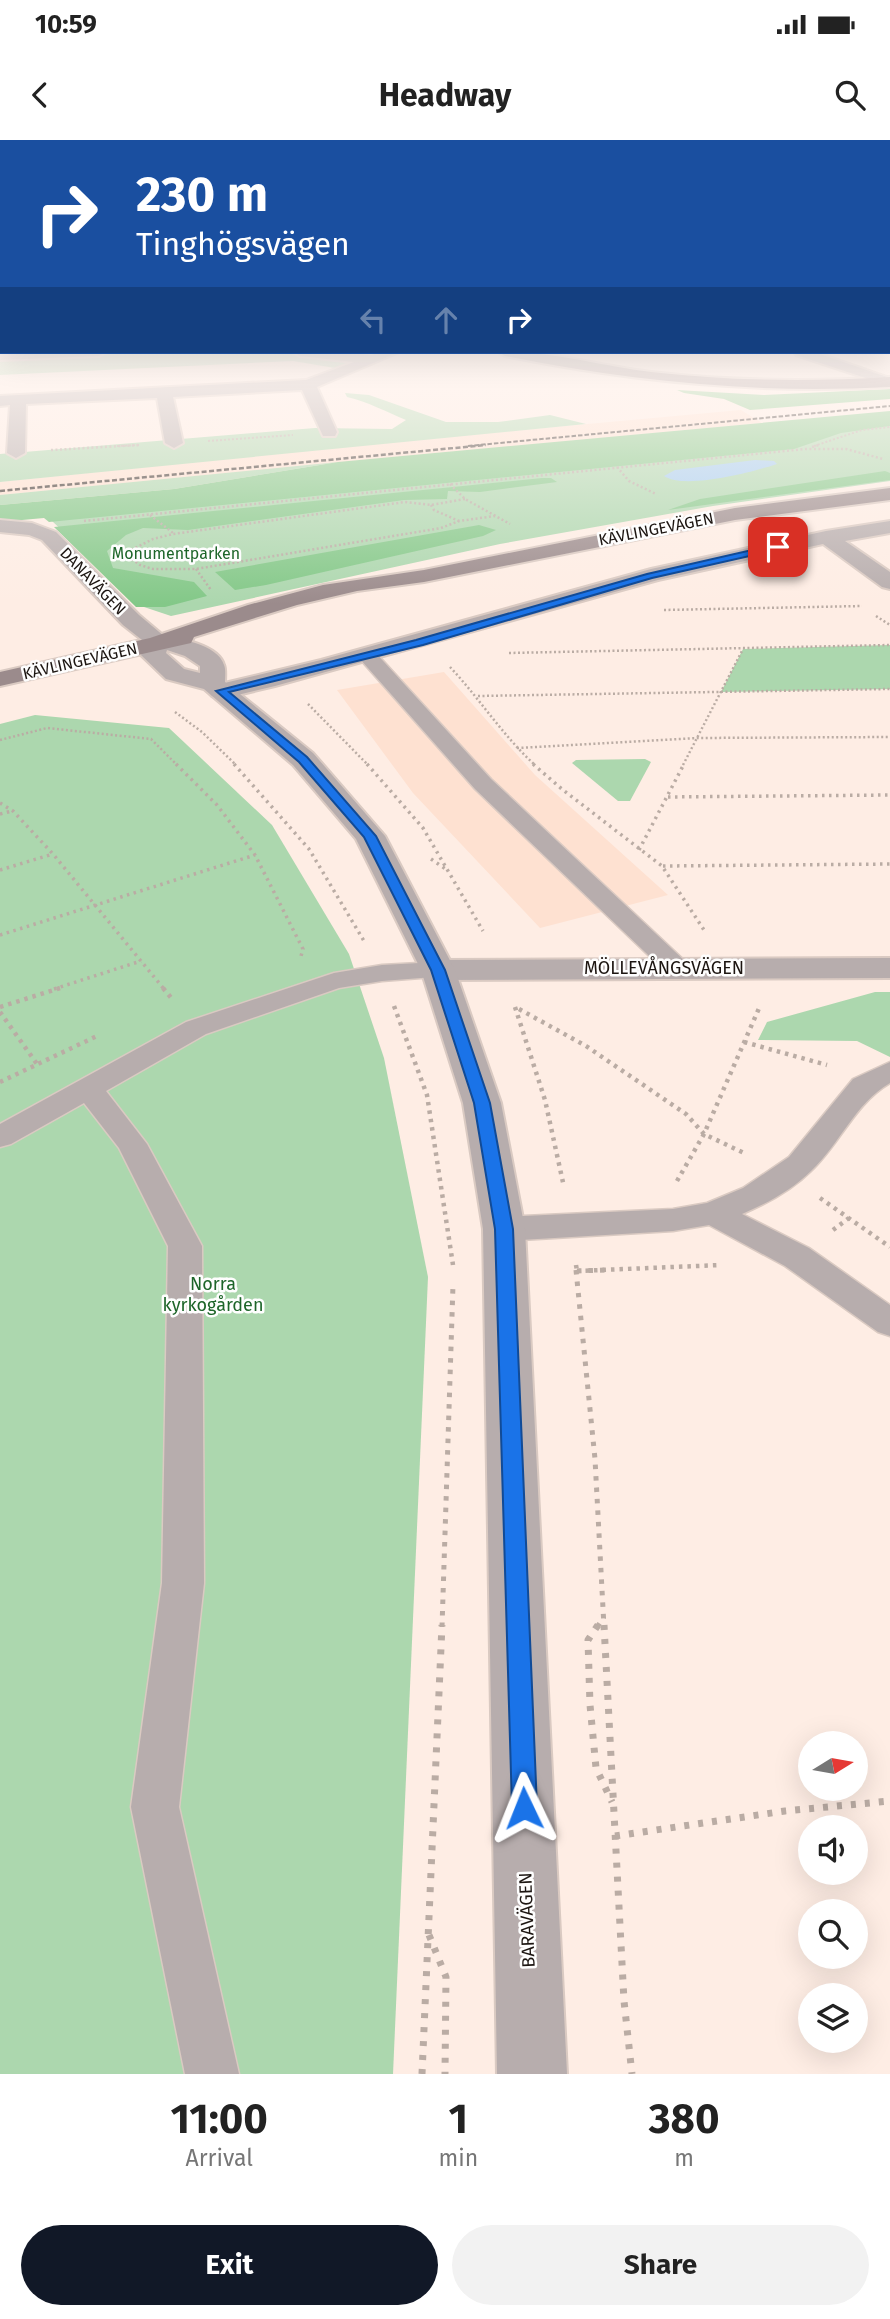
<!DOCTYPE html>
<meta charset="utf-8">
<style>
:root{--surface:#fff;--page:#f2f2f2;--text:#222;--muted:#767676;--accent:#111827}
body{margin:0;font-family:"Fira Sans",sans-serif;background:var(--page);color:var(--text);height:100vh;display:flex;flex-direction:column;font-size:26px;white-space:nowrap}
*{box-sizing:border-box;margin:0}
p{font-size:23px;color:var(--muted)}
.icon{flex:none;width:38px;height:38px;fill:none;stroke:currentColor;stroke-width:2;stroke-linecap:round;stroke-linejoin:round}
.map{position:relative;height:1934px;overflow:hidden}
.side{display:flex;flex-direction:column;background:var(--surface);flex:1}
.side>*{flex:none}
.hud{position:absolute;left:0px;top:0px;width:891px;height:214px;box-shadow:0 7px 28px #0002;background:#1a4fa0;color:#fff;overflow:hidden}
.needle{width:46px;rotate:79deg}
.controls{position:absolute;left:798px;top:1591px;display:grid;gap:14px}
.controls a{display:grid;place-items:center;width:70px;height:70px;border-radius:50%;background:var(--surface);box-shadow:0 7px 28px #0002;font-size:35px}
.pin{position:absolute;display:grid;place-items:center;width:60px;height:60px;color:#fff;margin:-30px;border-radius:14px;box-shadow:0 4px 10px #0006}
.me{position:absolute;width:77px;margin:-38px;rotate:358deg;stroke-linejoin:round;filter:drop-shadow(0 0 5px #0008)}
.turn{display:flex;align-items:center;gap:24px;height:147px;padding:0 21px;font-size:32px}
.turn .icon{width:91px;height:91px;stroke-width:2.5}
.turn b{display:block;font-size:49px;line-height:60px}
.lanes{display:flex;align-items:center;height:66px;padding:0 21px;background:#0003;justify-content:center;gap:35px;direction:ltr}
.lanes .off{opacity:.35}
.eta{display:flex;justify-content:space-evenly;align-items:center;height:119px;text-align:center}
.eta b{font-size:42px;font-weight:700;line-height:49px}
.action{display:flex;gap:14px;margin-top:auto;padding:14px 21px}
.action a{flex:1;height:80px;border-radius:42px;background:var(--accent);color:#fff;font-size:28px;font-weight:700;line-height:80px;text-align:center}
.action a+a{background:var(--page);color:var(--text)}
.status{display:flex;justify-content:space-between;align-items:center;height:49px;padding:0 35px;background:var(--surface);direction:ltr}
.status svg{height:19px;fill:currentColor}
header{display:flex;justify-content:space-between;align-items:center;height:91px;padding:0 21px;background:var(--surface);font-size:32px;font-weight:700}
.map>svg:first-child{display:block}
</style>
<div class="status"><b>10:59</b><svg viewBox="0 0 49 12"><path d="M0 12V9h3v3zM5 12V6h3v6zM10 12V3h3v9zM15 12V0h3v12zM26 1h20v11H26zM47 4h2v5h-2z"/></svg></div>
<header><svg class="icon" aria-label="back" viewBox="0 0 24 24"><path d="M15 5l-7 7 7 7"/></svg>Headway<svg class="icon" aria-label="search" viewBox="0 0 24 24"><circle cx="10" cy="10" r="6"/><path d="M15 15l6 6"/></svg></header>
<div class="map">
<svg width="890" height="1934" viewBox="0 0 890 1934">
<rect width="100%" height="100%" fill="#feede4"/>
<!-- built -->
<g fill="#fee1d1">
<path d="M 741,270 L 762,283 L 0,355 L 0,342 L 379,303 Z"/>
<path d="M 444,532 L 535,635 L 668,755 L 540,788 L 413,653 L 337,550 Z"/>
</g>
<!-- green -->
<g fill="#acd7ae">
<path d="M 99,212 L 300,212 L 371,219 L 347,230 L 293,221 L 0,235 L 0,217 Z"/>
<path d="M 345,253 L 369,255 L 446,282 L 498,282 L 550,275 L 586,284 L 0,342 L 0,314 L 315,288 L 392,289 L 406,280 C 387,272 368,262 347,257 Z"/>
<path d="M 890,275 L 890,341 L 713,366 L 500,404 L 171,476 L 144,467 L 37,367 Z"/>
<path d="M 338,322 L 174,349 L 0,365 L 0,355 Z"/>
<path d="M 890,505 L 890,549 L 721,552 L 743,509 Z"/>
<path d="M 35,575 L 169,588 L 272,685 L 349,814 L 384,918 L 428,1137 L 393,1934 L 0,1934 L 0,584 Z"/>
<path d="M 645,619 L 651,622 L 630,661 L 618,661 L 572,623 L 576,620 Z"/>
<path d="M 875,852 L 890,852 L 890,917 L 857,901 L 758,900 L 767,882 Z"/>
</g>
<!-- forest -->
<g fill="#83c888">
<path d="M 890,249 L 890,259 L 750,270 L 724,259 L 684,253 L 677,250 L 764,255 Z"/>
<path d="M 890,271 L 890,286 L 841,293 L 794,309 L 49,382 L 44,378 L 0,382 L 0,365 L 174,349 L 338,322 Z"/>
<path d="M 885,331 L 890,333 L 890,340 L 668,370 L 700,359 Z"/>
<path d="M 542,338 L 551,338 L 557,342 L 480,352 L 448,351 L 447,359 L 404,360 L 188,390 L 143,388 L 126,395 L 107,411 L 113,428 L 194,442 L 207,456 L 165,467 L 136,467 L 54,387 Z"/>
<path d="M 479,385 L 496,390 L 483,396 L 266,445 L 235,450 L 215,432 Z"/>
</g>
<!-- water -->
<path fill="#a3cdf2" d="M 755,320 L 774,321 L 777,324 C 753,332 684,350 664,336 L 675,330 Z"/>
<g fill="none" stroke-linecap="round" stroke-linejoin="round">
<defs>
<g id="service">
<path d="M 367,509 L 374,511 L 491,639 L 687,823 L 691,829 L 687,835 L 678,837 L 669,835 L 475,649 L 360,519 L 358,515 L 360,511 Z"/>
<path d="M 438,822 L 447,824 L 451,830 L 447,836 L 382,841 L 339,848 L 206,894 L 106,951 L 147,1004 L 202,1106 L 204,1443 L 179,1667 L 239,1934 L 185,1934 L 131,1667 L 162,1443 L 168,1106 L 119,1008 L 84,963 L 11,1004 L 0,1007 L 0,984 L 186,882 L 334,833 L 382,825 Z"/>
<path d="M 890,922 L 890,943 C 855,963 840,1004 811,1031 C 792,1050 766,1064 742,1074 L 809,1108 L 890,1165 L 890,1196 L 878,1192 L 785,1126 L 709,1085 L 673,1091 L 504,1101 L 492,1097 L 488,1089 L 492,1081 L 504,1077 L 673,1069 L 707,1063 L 743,1048 L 789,1017 L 853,939 Z"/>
</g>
<g id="minor">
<path d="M 0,212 L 106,212 L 99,216 L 0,220 Z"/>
<path d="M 293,212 L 340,212 L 371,215 L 380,212 L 399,212 L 317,247 L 337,292 L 335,296 L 323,296 L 302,250 L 173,257 L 183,303 L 174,308 L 165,303 L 157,258 L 26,264 L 25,313 L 16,318 L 7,313 L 10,265 L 0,266 L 0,256 L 306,240 L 354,222 L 300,216 Z"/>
<path d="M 794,212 L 814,212 L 890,238 L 890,246 L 796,215 Z"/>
<path d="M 0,380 L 32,383 L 56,392 L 139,475 L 171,502 L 167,507 L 151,507 L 123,485 L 42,400 L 29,395 L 0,392 Z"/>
<path d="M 890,381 L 890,393 L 845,401 L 890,432 L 890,449 L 882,447 L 823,404 L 658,440 L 275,546 L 221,559 L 212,556 L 208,551 L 212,546 L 321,520 L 651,429 L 826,391 Z"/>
<path d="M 890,818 L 890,838 L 438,840 L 426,837 L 421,830 L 426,823 L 438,820 Z"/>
</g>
<path id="tertiary" d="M 159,495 C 177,498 218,504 224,525 C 226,529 225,537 225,542 L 313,613 L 385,696 L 455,830 L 501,963 L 525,1089 L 567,1934 L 497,1934 L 483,1089 L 463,963 L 421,830 L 356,699 L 293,625 L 204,549 L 166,539 L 141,515 L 151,497 ZM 167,510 L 185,516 L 200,526 L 200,533 L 184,529 L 166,513 Z"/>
<g id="secondary">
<path d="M 498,212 C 548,210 600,226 651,232 C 730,241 810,242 890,237 L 890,247 C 757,254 635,242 505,216 Z"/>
<path d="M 890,348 L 890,360 L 735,380 L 424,442 L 357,451 L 297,465 L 194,497 L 191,503 L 0,546 L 0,532 L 150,498 L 248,465 L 323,445 L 424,430 L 735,368 Z"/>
</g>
</defs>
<!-- service casing -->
<use href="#service" stroke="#dacac2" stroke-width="3"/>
<!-- minor casing -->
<use href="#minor" stroke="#dacac2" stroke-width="4"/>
<!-- tertiary casing -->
<use href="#tertiary" stroke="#dacac2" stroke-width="4"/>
<!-- secondary casing -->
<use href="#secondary" stroke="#dacac2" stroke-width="4"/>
<!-- path-far5 -->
<g stroke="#baaca4" stroke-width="2" stroke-dasharray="2 2" stroke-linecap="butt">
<path d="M 208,301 L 293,295"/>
<path d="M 117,306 L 140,305"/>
<path d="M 814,306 L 862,290 L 890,287"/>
</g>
<!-- path-far4 -->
<g stroke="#baaca4" stroke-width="2.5" stroke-dasharray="2 2.5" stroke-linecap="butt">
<path d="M 812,307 L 819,305"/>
<path d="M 51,310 L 140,305"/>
<path d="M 617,327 L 629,341 L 656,354"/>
<path d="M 450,344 L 465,359 L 510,384"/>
<path d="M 465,359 L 431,365 L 405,362 L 173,394 L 153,399 L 131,410 L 129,417 L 140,425 L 153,429 L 196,429 L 441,388 L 459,381 L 495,376"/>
<path d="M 431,365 L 434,370 L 459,381"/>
<path d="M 150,375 L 173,393"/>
<path d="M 84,381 L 805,309 L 846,309 L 883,319"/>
<path d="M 196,429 L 211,450"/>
<path d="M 664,470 L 862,466"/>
<path d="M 876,476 L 890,485"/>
<path d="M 509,513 L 890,505"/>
<path d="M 450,527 C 480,559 503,596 535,625"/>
<path d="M 478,556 L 890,549"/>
<path d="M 308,564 L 368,625"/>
<path d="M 175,572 L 202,592 L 236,625"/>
<path d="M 0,600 L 47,588 L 151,599 L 177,625"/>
<path d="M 517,608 L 697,598 L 890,597"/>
<path d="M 683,625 L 743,509"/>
</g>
<!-- path-far3 -->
<g stroke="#baaca4" stroke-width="3.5" stroke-dasharray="2.5 4.5" stroke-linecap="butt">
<path d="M 176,624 L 217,665 L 255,715 L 303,809 L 301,816"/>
<path d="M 234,624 L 309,709 L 364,801"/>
<path d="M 367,624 L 423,688 L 483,791"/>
<path d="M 533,624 L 563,650 L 662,726 L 706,793"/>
<path d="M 668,657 L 890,655"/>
<path d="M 0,663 L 13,671 L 53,714 L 164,849"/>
<path d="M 0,674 L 12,671"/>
<path d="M 639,710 L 684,624"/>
<path d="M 431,719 L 447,730"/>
<path d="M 663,726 L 890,724"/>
<path d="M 0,730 L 53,714"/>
<path d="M 0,795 L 255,715"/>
<path d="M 54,849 L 141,821"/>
</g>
<!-- path-far2 -->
<g stroke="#baaca4" stroke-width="4.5" stroke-dasharray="3.5 5" stroke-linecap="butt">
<path d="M 163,848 L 173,860"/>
<path d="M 394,866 L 427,955 L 453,1125"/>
<path d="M 0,867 L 60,848"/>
<path d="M 515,867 L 545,960 L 564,1047"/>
<path d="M 519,869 L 586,906 L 686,974 L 704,994 L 746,1014"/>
<path d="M 0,872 L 37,924"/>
<path d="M 744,902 L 827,925"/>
<path d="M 0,942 L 97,896"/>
<path d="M 677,1041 L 704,994 L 760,866"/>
<path d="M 820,1058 L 890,1107"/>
<path d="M 833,1090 L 849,1078"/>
<path d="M 576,1125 L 577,1131"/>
<path d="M 577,1131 L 721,1125"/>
</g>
<!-- path-far1 -->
<g stroke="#baaca4" stroke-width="5" stroke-dasharray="4.5 7" stroke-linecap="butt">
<path d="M 576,1130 L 595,1319 L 604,1487"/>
<path d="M 577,1131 L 607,1130"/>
<path d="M 442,1487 L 453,1145"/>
<path d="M 597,1487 L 604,1477"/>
</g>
<!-- path -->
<g stroke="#baaca4" stroke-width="7" stroke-dasharray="5 9" stroke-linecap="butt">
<path d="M 598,1485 L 588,1500 L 590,1565 L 596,1628 L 612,1662"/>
<path d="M 604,1485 L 624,1861 L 632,1934"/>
<path d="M 615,1696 L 785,1671 L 890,1661"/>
<path d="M 429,1795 L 446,1837 L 445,1934"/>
<path d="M 422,1934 L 442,1485"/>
</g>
<!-- service -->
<use href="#service" fill="#b7adad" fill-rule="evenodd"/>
<!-- minor -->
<use href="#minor" fill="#b7adad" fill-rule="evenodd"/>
<!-- tertiary -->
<use href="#tertiary" fill="#b7adad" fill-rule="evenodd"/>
<!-- secondary -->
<use href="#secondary" fill="#9b8b8c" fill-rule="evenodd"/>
<!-- rail-far1 -->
<path stroke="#413934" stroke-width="2" stroke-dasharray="4.5 2" stroke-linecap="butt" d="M 468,306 L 890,266"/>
<!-- rail -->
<path stroke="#413934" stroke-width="2.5" stroke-dasharray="5 2.5" stroke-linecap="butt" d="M 0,351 L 486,305"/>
</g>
<!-- sky -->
<linearGradient id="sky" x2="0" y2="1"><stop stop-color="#8cbeec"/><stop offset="0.42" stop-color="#fff7f3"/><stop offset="1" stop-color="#fff7f3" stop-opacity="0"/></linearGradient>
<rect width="890" height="464" fill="url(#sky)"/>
<!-- route -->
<path fill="#1a73e8" stroke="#114b97" stroke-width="2" d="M 778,404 L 781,409 L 652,438 L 423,505 L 229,552 L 307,617 L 376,696 L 445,830 L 490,963 L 513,1089 L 537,1668 L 533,1677 L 524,1680 L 515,1677 L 512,1668 L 495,1089 L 474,963 L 431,830 L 364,697 L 299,622 L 216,551 L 416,500 L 647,434 Z"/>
<g text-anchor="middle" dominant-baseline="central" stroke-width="5" stroke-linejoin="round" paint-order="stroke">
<!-- far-street labels -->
<g font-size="16" fill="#1c1511" stroke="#fefefe">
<text transform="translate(656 389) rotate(-11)">KÄVLINGEVÄGEN</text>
<text transform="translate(93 441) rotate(46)">DANAVÄGEN</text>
<text transform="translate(80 521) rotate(-13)">KÄVLINGEVÄGEN</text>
</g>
<!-- far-park labels -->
<g font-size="16" fill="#1d6529" stroke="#fefefe">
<text x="176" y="413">Monumentparken</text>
</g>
<!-- street labels -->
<g font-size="18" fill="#1c1511" stroke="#fefefe">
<text x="664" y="828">MÖLLEVÅNGSVÄGEN</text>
<text transform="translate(527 1780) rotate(-92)">BARAVÄGEN</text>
</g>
<!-- park labels -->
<g font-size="18" fill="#1d6529" stroke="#fefefe">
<text x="213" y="1144">Norra<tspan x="213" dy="21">kyrkogården</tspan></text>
</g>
</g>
</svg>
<div class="controls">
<a><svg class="needle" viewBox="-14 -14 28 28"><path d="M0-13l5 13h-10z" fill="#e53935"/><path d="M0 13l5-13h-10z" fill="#767676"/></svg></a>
<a><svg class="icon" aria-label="sound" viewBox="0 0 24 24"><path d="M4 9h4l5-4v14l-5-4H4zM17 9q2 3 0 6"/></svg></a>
<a><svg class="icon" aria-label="search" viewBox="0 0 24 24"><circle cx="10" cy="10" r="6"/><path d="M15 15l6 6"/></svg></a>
<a><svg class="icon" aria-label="layers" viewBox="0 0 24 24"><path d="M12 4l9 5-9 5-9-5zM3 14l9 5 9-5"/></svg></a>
</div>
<div class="pin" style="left:778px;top:407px;background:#d93025"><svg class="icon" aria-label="arrive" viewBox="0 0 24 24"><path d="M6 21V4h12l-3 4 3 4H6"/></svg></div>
<svg class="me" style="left:524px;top:1668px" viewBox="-20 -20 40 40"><path d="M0-17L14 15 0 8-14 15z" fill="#1a73e8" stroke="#fff" stroke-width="4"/></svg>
<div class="hud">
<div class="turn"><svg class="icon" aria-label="right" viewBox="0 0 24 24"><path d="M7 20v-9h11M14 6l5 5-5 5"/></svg><div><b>230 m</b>Tinghögsvägen</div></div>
<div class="lanes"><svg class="icon off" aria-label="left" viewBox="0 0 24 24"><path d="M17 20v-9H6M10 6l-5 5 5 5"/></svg><svg class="icon off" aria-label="ahead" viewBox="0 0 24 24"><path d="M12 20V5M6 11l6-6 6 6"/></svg><svg class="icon" aria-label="right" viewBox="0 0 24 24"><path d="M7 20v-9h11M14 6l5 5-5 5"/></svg></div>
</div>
</div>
<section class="side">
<div class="eta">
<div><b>11:00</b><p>Arrival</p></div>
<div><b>1</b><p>min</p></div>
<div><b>380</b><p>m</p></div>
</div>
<div class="action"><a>Exit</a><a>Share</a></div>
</section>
